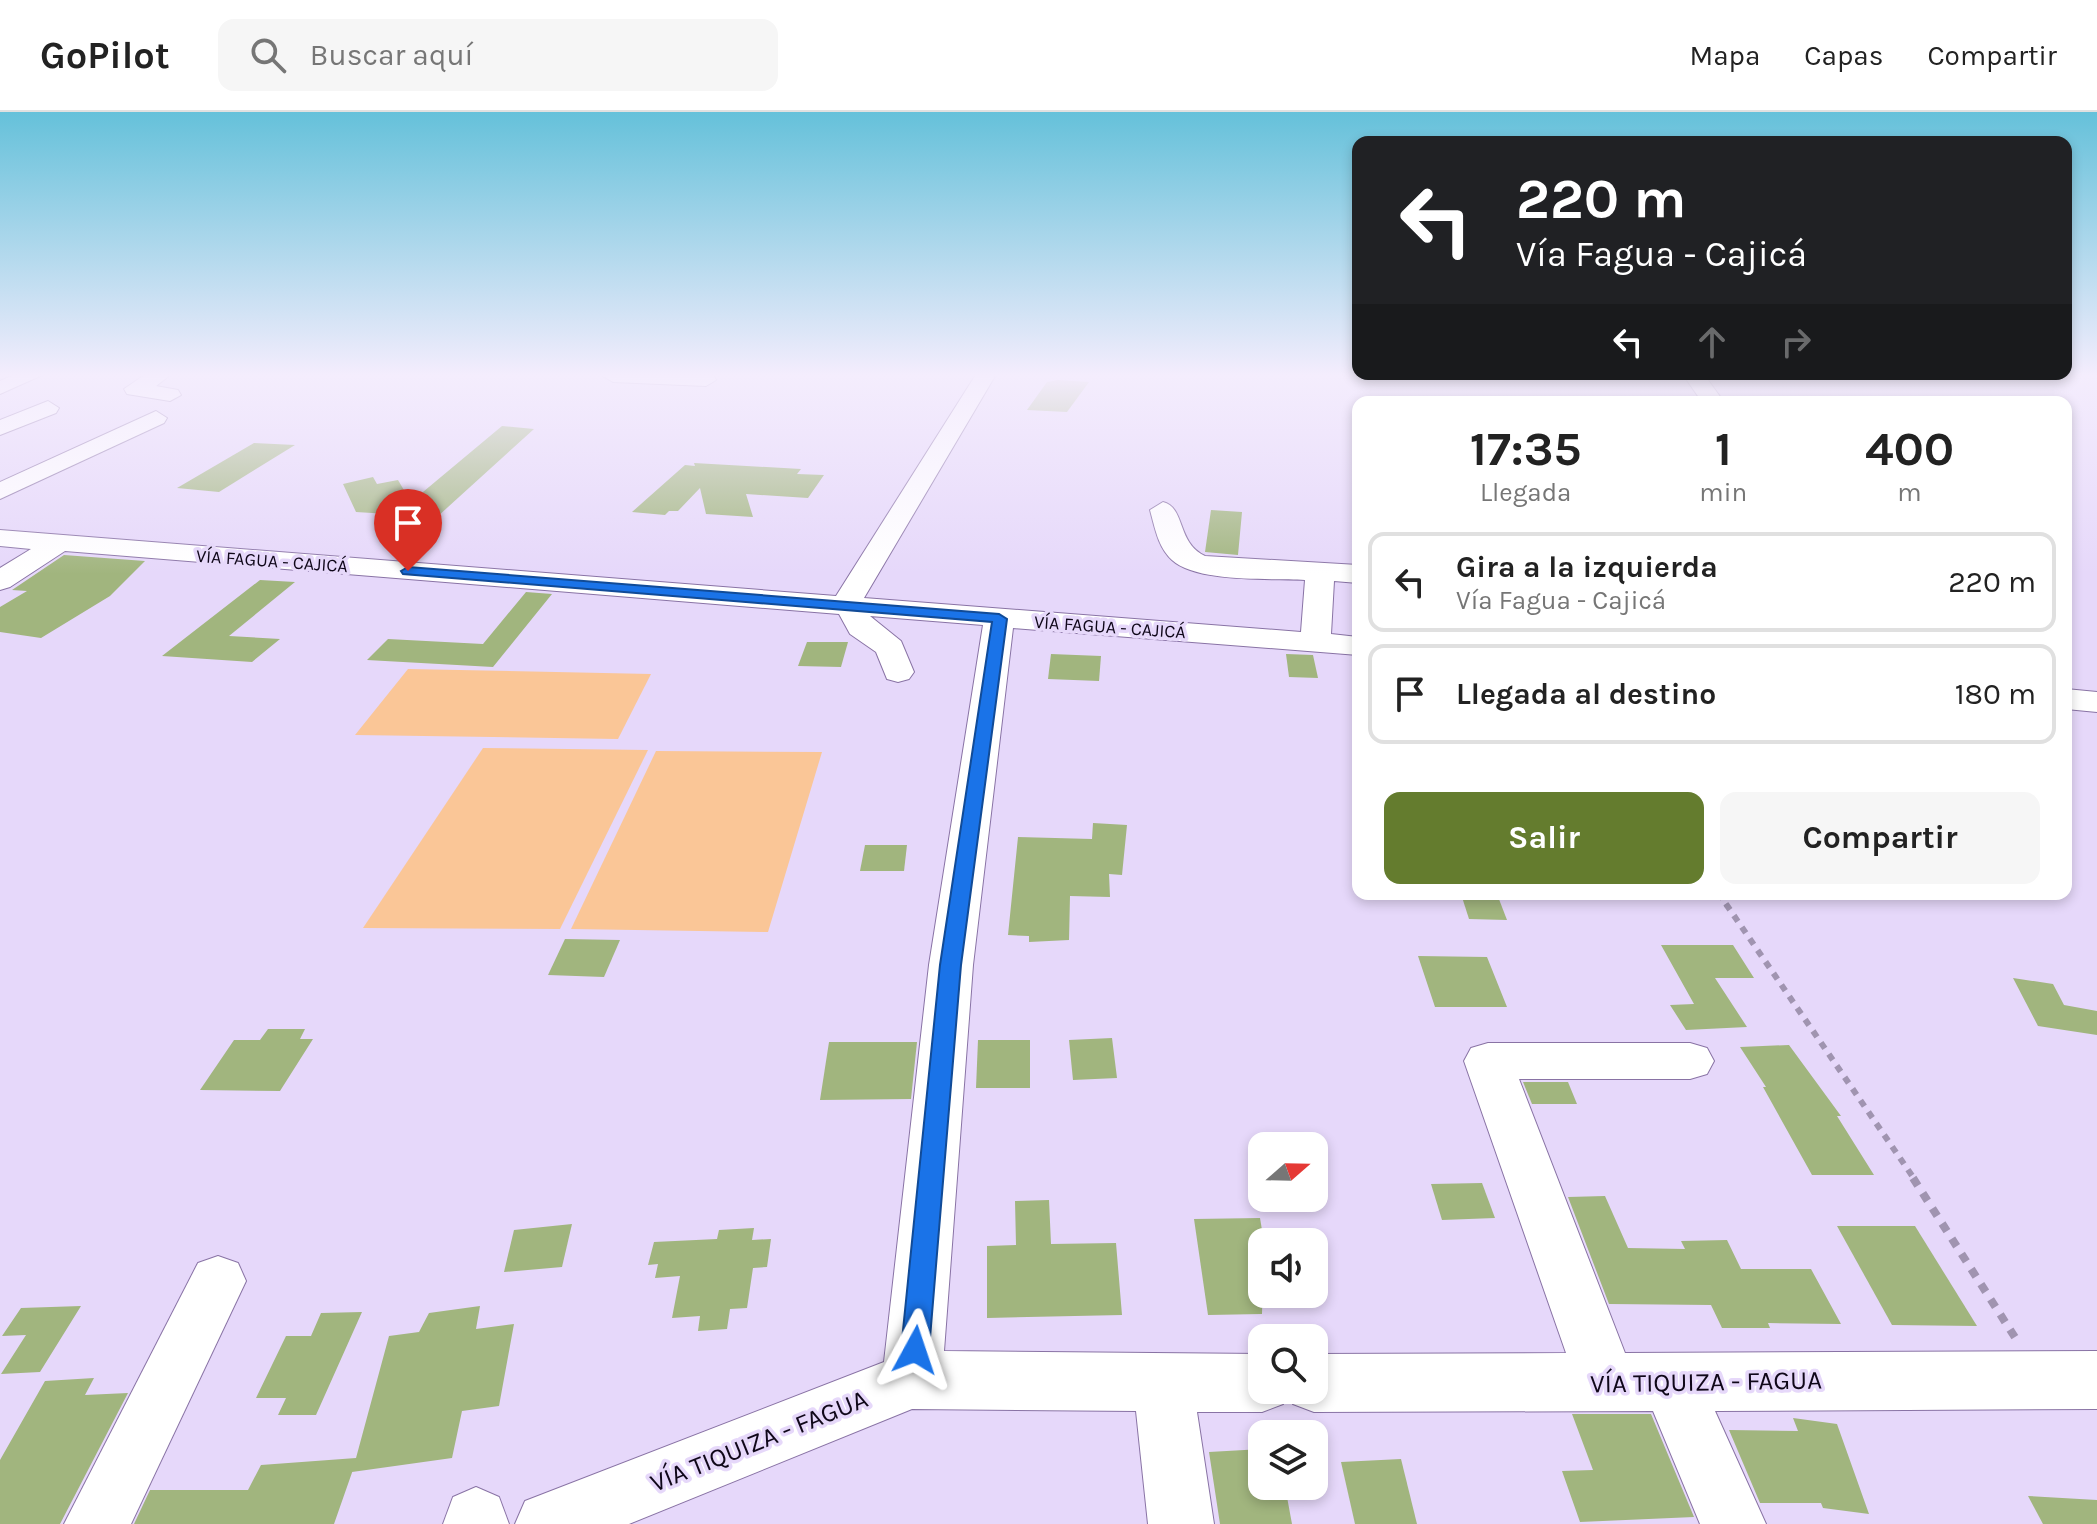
<!DOCTYPE html>
<html lang="es">
<meta charset="utf-8">
<style>
:root{--surface:#fff;--page:#f6f6f6;--text:#222;--muted:#767676;--line:#e0e0e0;--accent:#647c2e}
body{margin:0;font-family:Karla,sans-serif;background:var(--page);color:var(--text);height:100vh;display:flex;flex-direction:column;font-size:30px;white-space:nowrap}
*{box-sizing:border-box;margin:0}
p{font-size:26px;color:var(--muted)}
.icon{flex:none;width:44px;height:44px;fill:none;stroke:currentColor;stroke-width:2;stroke-linecap:round;stroke-linejoin:round}
.map{position:relative;flex:1;overflow:hidden}
.side{position:absolute;left:1352px;top:284px;width:720px;height:504px;display:flex;flex-direction:column;background:var(--surface);border-radius:16px;box-shadow:0 4px 12px #0003}
.side>*{flex:none}
.banner{position:absolute;left:1352px;top:24px;width:720px;height:244px;border-radius:16px;box-shadow:0 4px 12px #0003;background:#202124;color:#fff;overflow:hidden}
.needle{width:52px;rotate:70deg}
.fabs{position:absolute;left:1248px;top:1020px;display:grid;gap:16px}
.fabs a{display:grid;place-items:center;width:80px;height:80px;border-radius:16px;background:var(--surface);box-shadow:0 4px 12px #0003;font-size:40px}
.pin{position:absolute;display:grid;place-items:center;width:68px;height:68px;color:#fff;margin:-82px -34px;border-radius:50% 50% 50% 0;rotate:-45deg;box-shadow:0 0 8px #0007}
.pin .icon{rotate:45deg}
.me{position:absolute;width:88px;margin:-44px;rotate:5deg;stroke-linejoin:round;filter:drop-shadow(0 0 6px #0008)}
.turn{display:flex;align-items:center;gap:28px;height:168px;padding:0 32px;font-size:36px}
.turn .icon{width:104px;height:104px;stroke-width:2.5}
.turn b{display:block;font-size:56px;line-height:68px}
.lanes{display:flex;align-items:center;height:76px;padding:0 32px;background:#0003;justify-content:center;gap:40px;direction:ltr}
.lanes .off{opacity:.35}
.eta{display:flex;justify-content:space-evenly;align-items:center;height:136px;text-align:center}
.eta b{font-size:48px;font-weight:700;line-height:56px}
.cta{display:flex;gap:16px;margin-top:auto;padding:16px 32px}
.cta a{flex:1;height:92px;border-radius:16px;background:var(--accent);color:#fff;font-size:32px;font-weight:700;line-height:92px;text-align:center}
.cta a+a{background:var(--page);color:var(--text)}
ul{padding:0;list-style:none}
li{display:flex;align-items:center;gap:24px;height:100px;margin:0 16px 12px;padding:0 16px;border:4px solid var(--line);border-radius:16px}
li div{flex:1}
li b{display:block;font-size:30px}
li em{font-style:normal}
header{display:flex;align-items:center;gap:48px;box-sizing:border-box;height:112px;padding:0 40px;background:var(--surface);border-bottom:2px solid var(--line)}
header strong{font-size:38px}
nav{display:flex;gap:44px;margin-inline-start:auto;font-size:28px}
.search{width:560px;height:72px;background:var(--page);display:flex;align-items:center;gap:20px;box-sizing:border-box;padding:0 28px;border-radius:16px;color:var(--muted);font-size:30px}
.map>svg:first-child{display:block}
</style>
<header>
<strong>GoPilot</strong>
<div class="search"><svg class="icon" aria-label="search" viewBox="0 0 24 24"><circle cx="10" cy="10" r="6"/><path d="M15 15l6 6"/></svg>Buscar aquí</div>
<nav><a>Mapa</a><a>Capas</a><a>Compartir</a></nav>
</header>
<div class="map">
<svg width="2097" height="1412" viewBox="0 0 2097 1412">
<rect width="100%" height="100%" fill="#e6d8fa"/>
<!-- green -->
<g fill="#fac697">
<path d="M 408,557 L 651,562 L 618,627 L 355,623 Z"/>
<path d="M 483,636 L 648,638 L 560,817 L 363,816 Z"/>
<path d="M 656,639 L 822,640 L 768,820 L 571,817 Z"/>
</g>
<!-- building -->
<g fill="#a1b57e">
<path d="M 1058,268 L 1089,270 L 1067,300 L 1027,298 L 1047,270 Z"/>
<path d="M 502,314 L 534,317 L 437,405 L 356,400 L 343,372 L 373,365 L 377,372 L 398,368 L 411,390 Z"/>
<path d="M 254,331 L 295,333 L 219,380 L 177,376 Z"/>
<path d="M 694,351 L 801,357 L 797,362 L 824,363 L 808,386 L 746,382 L 753,405 L 706,402 L 700,376 L 678,399 L 669,399 L 665,403 L 632,400 L 685,353 L 695,354 Z"/>
<path d="M 1211,398 L 1242,400 L 1238,443 L 1205,440 Z"/>
<path d="M 64,443 L 145,449 L 110,484 L 41,526 L 0,520 L 0,495 L 27,479 L 12,478 Z"/>
<path d="M 260,468 L 295,470 L 229,524 L 280,527 L 252,550 L 162,544 Z"/>
<path d="M 526,480 L 552,482 L 493,555 L 367,548 L 388,527 L 483,532 Z"/>
<path d="M 807,530 L 848,530 L 841,555 L 798,554 Z"/>
<path d="M 1051,542 L 1101,544 L 1099,569 L 1048,567 Z"/>
<path d="M 1286,542 L 1313,543 L 1318,566 L 1289,565 Z"/>
<path d="M 1093,711 L 1127,713 L 1122,763 L 1109,762 L 1110,785 L 1070,784 L 1069,828 L 1029,830 L 1029,824 L 1008,823 L 1018,725 L 1092,727 Z"/>
<path d="M 865,733 L 907,733 L 904,759 L 860,759 Z"/>
<path d="M 1461,782 L 1497,782 L 1507,808 L 1469,807 Z"/>
<path d="M 565,827 L 620,828 L 604,865 L 548,863 Z"/>
<path d="M 1661,833 L 1733,833 L 1754,866 L 1715,866 L 1747,915 L 1686,918 L 1670,893 L 1694,892 Z"/>
<path d="M 1418,844 L 1487,845 L 1507,895 L 1435,895 Z"/>
<path d="M 2013,866 L 2053,872 L 2064,893 L 2097,899 L 2097,923 L 2038,914 Z"/>
<path d="M 268,917 L 305,917 L 300,927 L 313,927 L 280,979 L 200,978 L 234,928 L 260,928 Z"/>
<path d="M 1112,926 L 1117,966 L 1073,968 L 1069,928 Z"/>
<path d="M 978,928 L 1030,928 L 1030,976 L 976,976 Z"/>
<path d="M 829,930 L 917,930 L 911,987 L 820,988 Z"/>
<path d="M 1789,933 L 1841,1004 L 1837,1004 L 1874,1063 L 1812,1063 L 1763,975 L 1766,975 L 1740,935 Z"/>
<path d="M 1523,970 L 1568,970 L 1577,992 L 1532,992 Z"/>
<path d="M 1482,1071 L 1495,1106 L 1442,1108 L 1431,1072 Z"/>
<path d="M 1605,1084 L 1628,1136 L 1685,1137 L 1681,1129 L 1727,1128 L 1741,1157 L 1811,1157 L 1841,1212 L 1768,1211 L 1770,1216 L 1722,1216 L 1711,1193 L 1609,1192 L 1568,1085 Z"/>
<path d="M 1049,1088 L 1051,1132 L 1116,1131 L 1122,1203 L 987,1206 L 987,1134 L 1016,1133 L 1015,1089 Z"/>
<path d="M 1260,1106 L 1264,1130 L 1262,1202 L 1208,1203 L 1194,1107 Z"/>
<path d="M 572,1112 L 562,1155 L 504,1160 L 514,1118 Z"/>
<path d="M 1837,1114 L 1915,1114 L 1977,1214 L 1892,1213 Z"/>
<path d="M 754,1116 L 752,1128 L 771,1127 L 767,1155 L 753,1156 L 747,1196 L 730,1197 L 727,1217 L 698,1219 L 700,1204 L 672,1206 L 680,1164 L 655,1166 L 658,1152 L 648,1153 L 654,1130 L 717,1127 L 719,1118 Z"/>
<path d="M 81,1194 L 40,1260 L 1,1262 L 26,1223 L 2,1224 L 21,1196 Z"/>
<path d="M 480,1194 L 476,1217 L 514,1212 L 499,1294 L 462,1299 L 452,1346 L 352,1360 L 355,1352 L 334,1412 L 134,1412 L 150,1378 L 248,1378 L 261,1353 L 356,1346 L 389,1224 L 419,1220 L 429,1201 Z"/>
<path d="M 362,1200 L 316,1303 L 278,1303 L 286,1286 L 256,1286 L 286,1224 L 311,1224 L 321,1201 Z"/>
<path d="M 94,1266 L 85,1283 L 128,1281 L 60,1412 L 0,1412 L 0,1348 L 45,1269 Z"/>
<path d="M 1572,1302 L 1651,1302 L 1694,1405 L 1580,1410 L 1562,1359 L 1593,1358 Z"/>
<path d="M 1793,1306 L 1837,1312 L 1869,1402 L 1823,1396 L 1821,1391 L 1760,1391 L 1729,1318 L 1798,1319 Z"/>
<path d="M 1262,1337 L 1262,1374 L 1285,1374 L 1292,1412 L 1220,1412 L 1209,1340 Z"/>
<path d="M 1401,1347 L 1417,1412 L 1355,1412 L 1341,1350 Z"/>
<path d="M 2028,1384 L 2097,1388 L 2097,1412 L 2043,1412 Z"/>
</g>
<g fill="none" stroke-linecap="round" stroke-linejoin="round">
<defs>
<g id="minor">
<path d="M 11,264 L 40,264 L 0,282 L 0,269 Z"/>
<path d="M 143,264 L 169,264 L 156,274 L 178,278 L 181,283 L 170,289 L 127,282 L 124,277 Z"/>
<path d="M 603,264 L 714,264 L 716,268 L 706,274 L 613,270 Z"/>
<path d="M 975,264 L 995,264 L 864,486 L 1301,520 L 1305,468 C 1272,466 1197,471 1172,448 C 1158,435 1155,416 1150,398 L 1163,390 C 1186,396 1176,430 1205,444 L 1358,453 L 1358,471 L 1334,469 L 1331,522 L 1358,525 L 1358,543 L 1013,516 L 973,853 L 944,1239 L 1262,1242 L 1262,1278 L 1314,1278 L 1314,1242 L 1566,1241 L 1464,949 L 1471,936 L 1488,931 L 1690,931 L 1707,936 L 1714,949 L 1707,962 L 1690,967 L 1519,967 L 1625,1241 L 2097,1239 L 2097,1297 L 1715,1299 L 1766,1412 L 1700,1412 L 1653,1299 L 1314,1300 L 1293,1292 L 1288,1280 L 1283,1292 L 1262,1300 L 1197,1300 L 1214,1412 L 1148,1412 L 1136,1299 L 912,1297 L 629,1412 L 515,1412 L 525,1389 L 884,1250 L 929,853 L 983,513 L 870,504 L 901,529 L 914,560 L 909,567 L 898,570 L 887,567 L 876,540 L 850,522 L 839,502 L 65,439 L 10,475 L 0,478 L 0,456 L 31,437 L 0,434 L 0,418 L 836,484 Z"/>
<path d="M 1684,264 L 1705,264 L 1724,290 L 1702,290 Z"/>
<path d="M 48,289 L 59,296 L 56,301 L 0,323 L 0,308 Z"/>
<path d="M 156,299 L 167,306 L 164,311 L 0,387 L 0,370 Z"/>
<path d="M 2066,577 L 2097,580 L 2097,600 L 2066,597 Z"/>
<path d="M 218,1144 L 238,1151 L 246,1169 L 131,1412 L 64,1412 L 198,1151 Z"/>
<path d="M 476,1375 L 499,1385 L 509,1412 L 443,1412 L 453,1385 Z"/>
</g>
</defs>
<!-- minor casing -->
<use href="#minor" stroke="#8973a5" stroke-width="2"/>
<!-- path-far2 -->
<path stroke="#a094b0" stroke-width="5" stroke-dasharray="6 6" stroke-linecap="butt" d="M 1719,782 L 1727,794"/>
<!-- path-far1 -->
<path stroke="#a094b0" stroke-width="6" stroke-dasharray="7 7" stroke-linecap="butt" d="M 1726,792 L 1915,1068"/>
<!-- path -->
<path stroke="#a094b0" stroke-width="8" stroke-dasharray="9 9" stroke-linecap="butt" d="M 1913,1066 L 2016,1227"/>
<!-- minor -->
<use href="#minor" fill="#fff" fill-rule="evenodd"/>
</g>
<!-- sky -->
<linearGradient id="sky" x2="0" y2="1"><stop stop-color="#65c1da"/><stop offset="0.57" stop-color="#f4edfd"/><stop offset="1" stop-color="#f4edfd" stop-opacity="0"/></linearGradient>
<rect width="2097" height="462" fill="url(#sky)"/>
<!-- route -->
<path fill="#1a73e8" stroke="#114b97" stroke-width="2" d="M 408,455 L 999,502 L 1007,507 L 961,853 L 929,1238 L 925,1247 L 915,1251 L 905,1247 L 901,1238 L 940,853 L 992,510 L 403,462 L 401,459 Z"/>
<g text-anchor="middle" dominant-baseline="central" stroke-width="7" stroke-linejoin="round" paint-order="stroke">
<!-- far-street labels -->
<g font-size="18" fill="#0f0719" stroke="#e6d8fa">
<text transform="translate(272 449) rotate(4)">VÍA FAGUA - CAJICÁ</text>
<text transform="translate(1110 515) rotate(4)">VÍA FAGUA - CAJICÁ</text>
</g>
<!-- near-street labels -->
<g font-size="26" fill="#0f0719" stroke="#e6d8fa">
<text transform="translate(1706 1270) rotate(-1)">VÍA TIQUIZA - FAGUA</text>
<text transform="translate(759 1329) rotate(-22)">VÍA TIQUIZA - FAGUA</text>
</g>
</g>
</svg>
<div class="fabs">
<a><svg class="needle" viewBox="-14 -14 28 28"><path d="M0-13l5 13h-10z" fill="#e53935"/><path d="M0 13l5-13h-10z" fill="#767676"/></svg></a>
<a><svg class="icon" aria-label="sound" viewBox="0 0 24 24"><path d="M4 9h4l5-4v14l-5-4H4zM17 9q2 3 0 6"/></svg></a>
<a><svg class="icon" aria-label="search" viewBox="0 0 24 24"><circle cx="10" cy="10" r="6"/><path d="M15 15l6 6"/></svg></a>
<a><svg class="icon" aria-label="layers" viewBox="0 0 24 24"><path d="M12 4l9 5-9 5-9-5zM3 14l9 5 9-5"/></svg></a>
</div>
<div class="pin" style="left:408px;top:459px;background:#d93025"><svg class="icon" aria-label="arrive" viewBox="0 0 24 24"><path d="M6 21V4h12l-3 4 3 4H6"/></svg></div>
<svg class="me" style="left:915px;top:1238px" viewBox="-20 -20 40 40"><path d="M0-17L14 15 0 8-14 15z" fill="#1a73e8" stroke="#fff" stroke-width="4"/></svg>
<div class="banner">
<div class="turn"><svg class="icon" aria-label="left" viewBox="0 0 24 24"><path d="M17 20v-9H6M10 6l-5 5 5 5"/></svg><div><b>220 m</b>Vía Fagua - Cajicá</div></div>
<div class="lanes"><svg class="icon" aria-label="left" viewBox="0 0 24 24"><path d="M17 20v-9H6M10 6l-5 5 5 5"/></svg><svg class="icon off" aria-label="ahead" viewBox="0 0 24 24"><path d="M12 20V5M6 11l6-6 6 6"/></svg><svg class="icon off" aria-label="right" viewBox="0 0 24 24"><path d="M7 20v-9h11M14 6l5 5-5 5"/></svg></div>
</div>
<section class="side">
<div class="eta">
<div><b>17:35</b><p>Llegada</p></div>
<div><b>1</b><p>min</p></div>
<div><b>400</b><p>m</p></div>
</div>
<ul>
<li><svg class="icon" aria-label="left" viewBox="0 0 24 24"><path d="M17 20v-9H6M10 6l-5 5 5 5"/></svg><div><b>Gira a la izquierda</b><p>Vía Fagua - Cajicá</p></div><em>220 m</em></li>
<li><svg class="icon" aria-label="arrive" viewBox="0 0 24 24"><path d="M6 21V4h12l-3 4 3 4H6"/></svg><div><b>Llegada al destino</b></div><em>180 m</em></li>
</ul>
<div class="cta"><a>Salir</a><a>Compartir</a></div>
</section>
</div>
